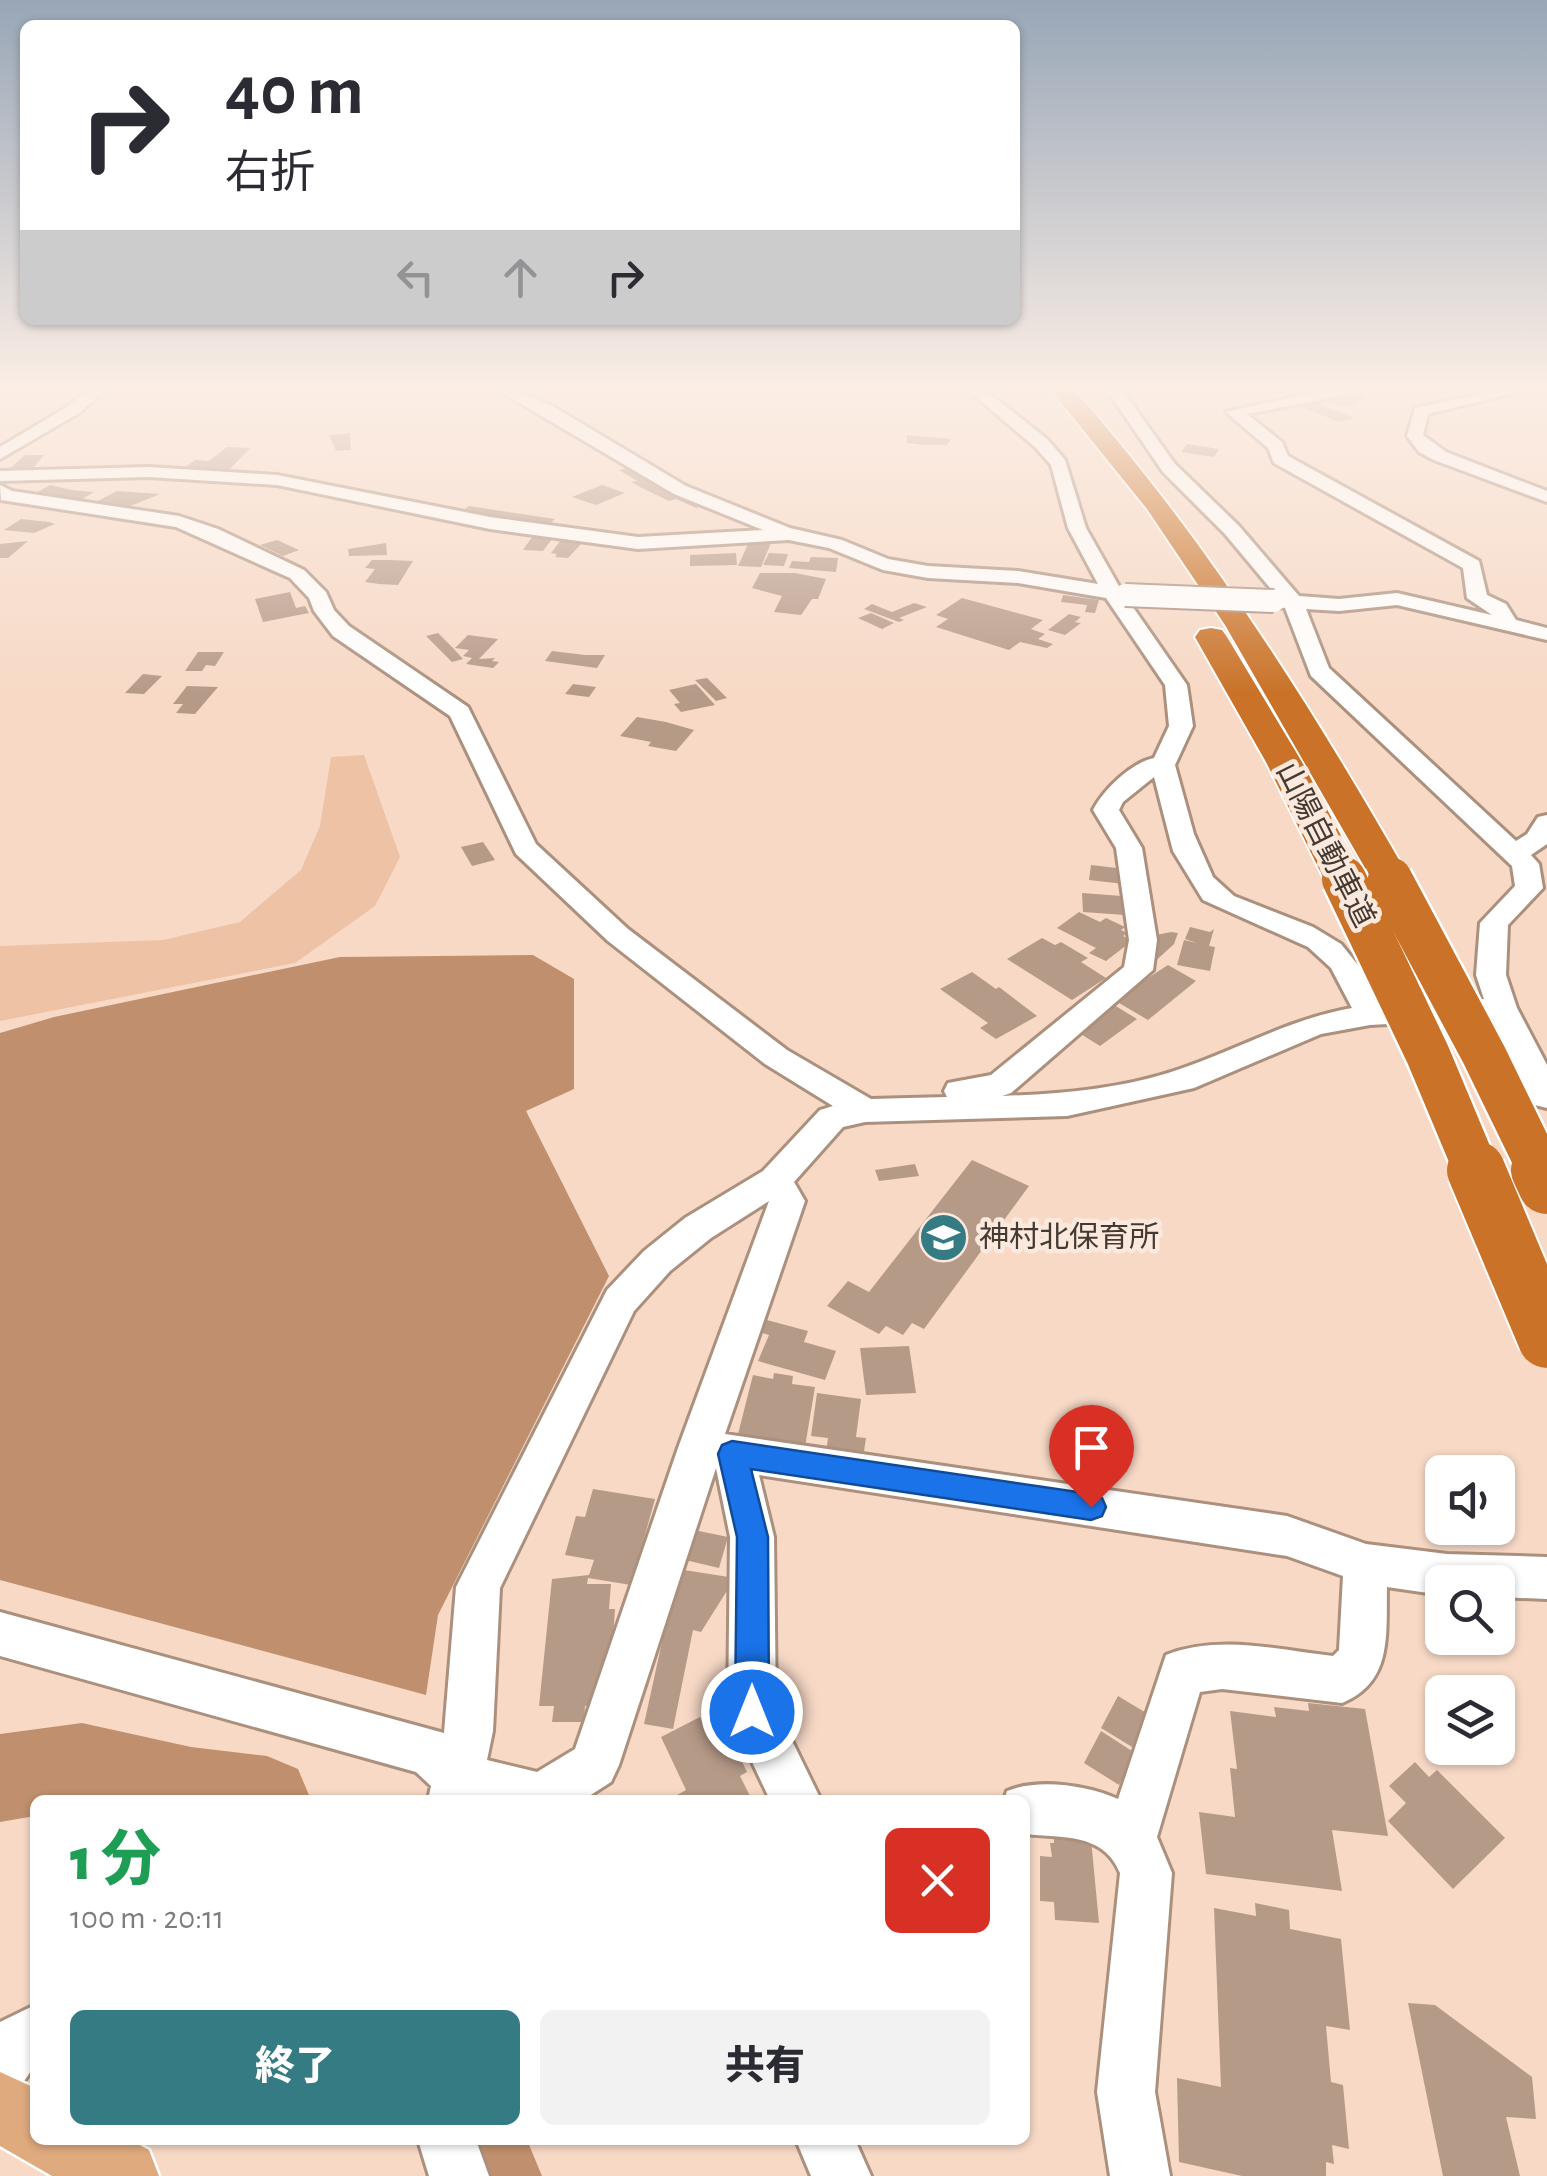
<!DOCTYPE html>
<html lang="ja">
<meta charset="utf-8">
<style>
:root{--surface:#fff;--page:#f2f2f3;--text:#2b2b33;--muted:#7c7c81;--accent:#347b84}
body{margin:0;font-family:"Alegreya Sans","Noto Sans JP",sans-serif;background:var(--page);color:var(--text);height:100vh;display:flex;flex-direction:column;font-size:38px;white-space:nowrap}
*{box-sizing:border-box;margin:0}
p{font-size:32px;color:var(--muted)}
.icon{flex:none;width:55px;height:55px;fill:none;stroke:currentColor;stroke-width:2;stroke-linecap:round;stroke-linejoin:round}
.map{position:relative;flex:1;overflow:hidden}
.sheet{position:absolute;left:30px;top:1795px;width:1000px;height:350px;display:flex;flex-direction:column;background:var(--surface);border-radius:15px;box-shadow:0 2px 8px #0004}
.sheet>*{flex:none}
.hud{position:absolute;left:20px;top:20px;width:1000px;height:305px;border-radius:15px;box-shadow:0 2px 8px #0004;background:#fff;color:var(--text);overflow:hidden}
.tools{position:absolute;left:1425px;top:1455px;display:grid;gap:20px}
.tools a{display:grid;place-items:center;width:90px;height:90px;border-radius:15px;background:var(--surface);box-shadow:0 2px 8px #0004;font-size:50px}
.pin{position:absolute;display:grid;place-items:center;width:85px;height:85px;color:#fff;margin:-102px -42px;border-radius:50% 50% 50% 0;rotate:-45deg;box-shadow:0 0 10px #0007}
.pin .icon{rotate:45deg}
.me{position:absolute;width:110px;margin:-55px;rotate:0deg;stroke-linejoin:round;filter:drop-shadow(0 0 8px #0008)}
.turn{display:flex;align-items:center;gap:35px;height:210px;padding:0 40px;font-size:45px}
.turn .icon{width:130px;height:130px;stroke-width:2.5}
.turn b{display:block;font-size:70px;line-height:85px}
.lanes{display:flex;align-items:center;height:95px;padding:0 40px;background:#0003;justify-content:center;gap:50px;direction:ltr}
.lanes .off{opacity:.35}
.round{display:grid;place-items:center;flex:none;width:105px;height:105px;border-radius:15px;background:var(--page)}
.headline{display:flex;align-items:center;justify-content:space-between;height:170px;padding:0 40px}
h1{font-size:60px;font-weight:800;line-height:75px;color:#1e9e55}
.action{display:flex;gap:20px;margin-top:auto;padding:20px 40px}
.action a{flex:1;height:115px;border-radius:15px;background:var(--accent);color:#fff;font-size:40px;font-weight:800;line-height:115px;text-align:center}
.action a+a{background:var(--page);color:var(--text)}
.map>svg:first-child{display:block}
</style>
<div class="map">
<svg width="1547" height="2176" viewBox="0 0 1547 2176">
<rect width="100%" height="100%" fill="#f7d9c6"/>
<!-- green -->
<path fill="#edc2a5" d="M 364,755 L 400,857 L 375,906 L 295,963 L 0,1021 L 0,946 L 163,940 L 240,922 L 301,870 L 320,826 L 331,757 Z"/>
<!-- water -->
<path fill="#c0906e" d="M 533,955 L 574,979 L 574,1089 L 526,1111 L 609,1276 L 438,1615 L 426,1695 L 0,1580 L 0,1033 L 54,1017 L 340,957 Z"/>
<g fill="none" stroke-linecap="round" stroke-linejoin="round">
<!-- river -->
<g fill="#c0906e" fill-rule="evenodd">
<path d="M 82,1723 L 191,1747 L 267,1756 L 298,1769 L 311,1800 L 35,1800 L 35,1816 L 0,1822 L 0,1734 Z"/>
<path d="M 424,2140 L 527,2140 L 542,2176 L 438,2176 Z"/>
</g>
</g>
<!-- building -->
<g fill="#b69a88">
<path d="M 1349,392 L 1370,396 L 1348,406 L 1329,403 Z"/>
<path d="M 1311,401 L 1354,418 L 1339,422 L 1296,405 Z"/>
<path d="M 350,433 L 351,450 L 336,451 L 329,435 Z"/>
<path d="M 907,435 L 951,439 L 947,445 L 925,445 L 907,443 Z"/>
<path d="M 1187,444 L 1219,449 L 1214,457 L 1181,452 Z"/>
<path d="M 227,447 L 250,448 L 227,472 L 182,470 L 195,460 L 209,461 Z"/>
<path d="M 25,455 L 44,455 L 30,472 L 7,471 Z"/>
<path d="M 632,467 L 705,505 L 696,508 L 676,499 L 669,501 L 640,487 L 631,482 L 637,481 L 619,470 Z"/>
<path d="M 50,485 L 72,490 L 94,492 L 82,499 L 29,497 Z"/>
<path d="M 602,485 L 625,493 L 596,505 L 572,497 Z"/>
<path d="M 117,491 L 160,494 L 123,509 L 90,505 Z"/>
<path d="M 469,506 L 555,519 L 546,527 L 458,514 Z"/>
<path d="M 21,519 L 49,522 L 55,524 L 34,533 L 4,530 Z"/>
<path d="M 532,537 L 552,539 L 543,551 L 523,550 Z"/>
<path d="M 277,540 L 299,550 L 283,556 L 260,545 Z"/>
<path d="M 561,540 L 583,542 L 568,558 L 555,557 L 557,554 L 551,553 Z"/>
<path d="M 28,541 L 8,558 L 0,558 L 0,544 Z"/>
<path d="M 749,542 L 771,543 L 761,567 L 738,566 Z"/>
<path d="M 386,543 L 387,555 L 349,556 L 348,549 Z"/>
<path d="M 736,553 L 737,565 L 690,566 L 690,555 Z"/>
<path d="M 769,553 L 788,554 L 784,566 L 763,565 Z"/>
<path d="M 811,557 L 838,558 L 836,572 L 789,568 L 792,561 L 809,562 Z"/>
<path d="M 372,560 L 390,560 L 413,561 L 398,585 L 379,584 L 365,582 L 375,569 L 365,568 Z"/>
<path d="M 760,573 L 795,573 L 826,579 L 818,599 L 812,599 L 801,615 L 774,612 L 782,596 L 752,588 Z"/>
<path d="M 290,592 L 296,608 L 305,606 L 309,613 L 263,622 L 255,599 Z"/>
<path d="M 1063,595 L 1099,600 L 1095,613 L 1085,612 L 1087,605 L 1061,602 Z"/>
<path d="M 962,598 L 1043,620 L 1031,629 L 1045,634 L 1038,639 L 1053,644 L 1047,648 L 1020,642 L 1009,650 L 936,627 L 948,619 L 936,615 Z"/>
<path d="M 914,603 L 927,607 L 899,618 L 904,620 L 899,622 L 864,609 L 872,604 L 892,612 Z"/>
<path d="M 871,613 L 894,623 L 882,629 L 858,618 Z"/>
<path d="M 1069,614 L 1081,617 L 1075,622 L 1081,623 L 1065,635 L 1048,630 Z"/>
<path d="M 438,633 L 453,648 L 463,659 L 452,662 L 426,636 Z"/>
<path d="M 468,635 L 498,639 L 479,659 L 495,658 L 492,661 L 499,662 L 493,668 L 466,664 L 472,658 L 463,656 L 469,650 L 455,648 Z"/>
<path d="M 552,651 L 585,655 L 605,655 L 597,668 L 545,661 Z"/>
<path d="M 198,652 L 224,652 L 215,666 L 206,665 L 202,671 L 185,671 Z"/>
<path d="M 143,674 L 162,676 L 144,694 L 125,693 Z"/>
<path d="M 707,678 L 727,698 L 716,701 L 695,680 Z"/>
<path d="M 573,684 L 596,687 L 589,697 L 565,694 Z"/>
<path d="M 696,684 L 715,705 L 681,712 L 674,704 L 680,703 L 669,690 Z"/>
<path d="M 187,686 L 218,687 L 195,714 L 176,713 L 183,704 L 173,704 Z"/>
<path d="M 637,717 L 666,722 L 694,730 L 676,751 L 648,746 L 651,742 L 620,736 Z"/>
<path d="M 483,842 L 495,860 L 472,866 L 461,847 Z"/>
<path d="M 1091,865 L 1125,869 L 1124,884 L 1089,880 Z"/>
<path d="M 1082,893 L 1122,896 L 1125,915 L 1083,912 Z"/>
<path d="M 1079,912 L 1100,922 L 1106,918 L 1125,927 L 1121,930 L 1127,933 L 1123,936 L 1132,941 L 1106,961 L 1089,953 L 1096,948 L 1057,928 Z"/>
<path d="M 1190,927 L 1210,932 L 1214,929 L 1209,946 L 1215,947 L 1210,971 L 1177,965 L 1184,940 L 1197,943 L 1185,939 Z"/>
<path d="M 1171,932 L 1178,933 L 1174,944 L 1149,967 L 1151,936 Z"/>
<path d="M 1042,938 L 1055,945 L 1061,942 L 1088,958 L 1081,962 L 1106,978 L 1072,1000 L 1007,959 Z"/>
<path d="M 1168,965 L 1196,981 L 1148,1020 L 1114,1000 Z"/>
<path d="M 972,972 L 996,989 L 999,987 L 1037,1016 L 996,1039 L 980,1028 L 988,1023 L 940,989 Z"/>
<path d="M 1114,1005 L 1137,1019 L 1100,1046 L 1076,1031 Z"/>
<path d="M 972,1160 L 1029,1186 L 924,1329 L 912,1323 L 903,1335 L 886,1326 L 879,1334 L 827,1306 L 848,1281 L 869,1292 Z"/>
<path d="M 915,1164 L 919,1176 L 879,1181 L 875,1170 Z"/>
<path d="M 763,1319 L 808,1331 L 804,1342 L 836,1351 L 825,1380 L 758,1361 L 769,1335 L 758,1332 Z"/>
<path d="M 909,1346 L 916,1393 L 866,1395 L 860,1348 Z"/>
<path d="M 774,1373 L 793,1376 L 792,1384 L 815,1387 L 805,1447 L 738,1434 L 753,1375 L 773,1379 Z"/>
<path d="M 817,1393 L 861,1399 L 856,1437 L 866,1438 L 863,1458 L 826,1453 L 828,1438 L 811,1436 Z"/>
<path d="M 593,1489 L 655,1499 L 631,1585 L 588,1578 L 587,1584 L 611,1584 L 609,1609 L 615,1609 L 610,1684 L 596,1706 L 585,1706 L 584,1722 L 552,1722 L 554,1706 L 539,1706 L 552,1579 L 589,1575 L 594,1560 L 565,1555 L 576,1516 L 585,1517 Z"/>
<path d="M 694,1530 L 728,1537 L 719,1568 L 685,1560 Z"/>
<path d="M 678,1569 L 735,1578 L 701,1632 L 693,1630 L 673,1729 L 644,1724 Z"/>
<path d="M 1118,1696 L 1153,1717 L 1137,1750 L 1101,1728 Z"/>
<path d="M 1308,1703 L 1365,1709 L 1388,1836 L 1332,1830 L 1342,1891 L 1206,1874 L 1199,1812 L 1235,1817 L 1230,1768 L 1237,1769 L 1230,1711 L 1276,1717 L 1274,1707 L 1309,1711 Z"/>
<path d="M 700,1717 L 705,1728 L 722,1719 L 747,1772 L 740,1776 L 752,1800 L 668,1800 L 686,1790 L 661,1737 Z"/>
<path d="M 1101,1731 L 1135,1753 L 1119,1785 L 1084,1763 Z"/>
<path d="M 1415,1762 L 1429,1777 L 1437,1770 L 1505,1838 L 1453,1889 L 1388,1821 L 1406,1803 L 1389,1786 Z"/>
<path d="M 1054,1837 L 1091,1839 L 1099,1923 L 1055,1920 L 1054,1902 L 1040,1901 L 1040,1856 L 1052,1857 L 1050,1843 L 1054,1843 Z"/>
<path d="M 1255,1903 L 1289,1910 L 1290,1929 L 1341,1939 L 1350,2030 L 1326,2026 L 1331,2082 L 1343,2085 L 1349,2149 L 1332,2145 L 1334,2164 L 1326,2162 L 1326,2176 L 1242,2176 L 1179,2162 L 1177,2078 L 1221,2087 L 1214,1908 L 1256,1916 Z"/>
<path d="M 1408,2003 L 1435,2005 L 1532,2077 L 1536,2119 L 1506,2117 L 1520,2176 L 1443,2176 Z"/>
</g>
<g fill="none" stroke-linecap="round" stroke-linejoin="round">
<defs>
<g id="minor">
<path d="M 88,390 L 105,390 L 79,413 L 0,459 L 0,447 L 67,407 Z"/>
<path d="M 498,390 L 517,390 L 554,407 L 686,486 L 790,528 L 842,540 L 888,559 L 928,566 L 1018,571 L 1098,584 L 1068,528 L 1051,465 L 1035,447 L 968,390 L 985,390 L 1047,439 L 1065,460 L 1086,528 L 1120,588 L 1135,595 L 1128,600 L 1187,685 L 1193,726 L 1175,765 L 1194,834 L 1213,877 L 1234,896 L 1313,927 L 1341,944 L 1366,975 L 1381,1005 L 1484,999 L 1476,975 L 1480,923 L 1515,886 L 1512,866 L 1311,676 L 1285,608 L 1267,605 L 1264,601 L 1276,595 L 1225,534 L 1163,472 L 1107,390 L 1122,390 L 1175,464 L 1239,526 L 1299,596 L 1339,599 L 1397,593 L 1492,615 L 1467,598 L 1463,568 L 1274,463 L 1268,448 L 1226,412 L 1325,390 L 1353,390 L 1346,395 L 1247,414 L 1282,442 L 1288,456 L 1479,561 L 1487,595 L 1506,604 L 1516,620 L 1547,628 L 1547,640 L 1397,605 L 1339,611 L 1306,609 L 1329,668 L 1516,841 L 1527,834 L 1538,817 L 1547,815 L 1547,844 L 1531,855 L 1539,864 L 1543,888 L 1508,925 L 1506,975 L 1517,1008 L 1547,1065 L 1547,1108 L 1535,1105 L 1492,1018 L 1370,1025 L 1321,1034 L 1194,1088 L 1067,1116 L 865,1122 L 843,1127 L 794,1182 L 805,1201 L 725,1434 L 1287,1516 L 1366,1544 L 1447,1554 L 1547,1557 L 1547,1599 L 1498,1597 L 1498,1582 L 1442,1582 L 1442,1595 L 1387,1587 C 1386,1635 1393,1682 1342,1703 L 1222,1689 L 1200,1692 L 1157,1837 L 1172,1873 L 1155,2092 L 1170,2176 L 1110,2176 L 1097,2092 L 1120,1873 C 1104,1833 1063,1838 1025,1834 L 1025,1800 L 1004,1800 L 1007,1791 C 1038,1778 1088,1785 1118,1799 L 1166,1655 C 1219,1634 1279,1650 1333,1656 L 1339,1650 L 1343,1576 L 1287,1556 L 759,1475 L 774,1537 L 776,1708 L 821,1800 L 770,1800 L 728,1711 L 730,1537 L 716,1468 L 619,1765 L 611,1782 L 583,1800 L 428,1800 L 431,1786 L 416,1772 L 0,1656 L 0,1612 L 444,1733 L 456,1587 L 607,1290 L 644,1251 L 685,1218 L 763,1171 L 820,1110 L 833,1106 L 765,1064 L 608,941 L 516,854 L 450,716 L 333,636 L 314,611 L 309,598 L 290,578 L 176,527 L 1,500 L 0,485 L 12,491 L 179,516 L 218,529 L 304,570 L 326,592 L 334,610 L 349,626 L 468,707 L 536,844 L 628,929 L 787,1050 L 871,1099 L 947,1097 L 944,1091 L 948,1083 L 991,1075 L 1124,967 L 1129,940 L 1116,848 L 1093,810 C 1104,789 1131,763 1154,758 L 1169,726 L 1165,685 L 1106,598 L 1018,583 L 928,578 L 883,570 L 829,548 L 789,540 L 638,549 L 490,529 L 277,485 L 149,477 L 0,481 L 0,471 L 149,467 L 277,475 L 490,517 L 638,537 L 763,530 L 674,494 ZM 1154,777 L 1173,851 L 1203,900 L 1308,947 L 1331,968 L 1352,1008 C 1289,1019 1237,1050 1177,1070 C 1121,1089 1060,1094 1002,1096 L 1011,1093 L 1153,970 L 1157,940 L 1142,848 L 1119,810 L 1123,802 ZM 769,1201 L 678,1448 L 575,1749 L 537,1772 L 487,1760 L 493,1731 L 500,1588 L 634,1311 L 670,1271 L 711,1238 Z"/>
<path d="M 1498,390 L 1525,390 L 1428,414 L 1423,435 L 1446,452 L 1547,491 L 1547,502 L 1434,460 L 1419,452 L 1407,436 L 1415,408 Z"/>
<path d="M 35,2005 C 35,2047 45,2078 0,2097 L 0,2022 Z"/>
<path d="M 418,2140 L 476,2140 L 489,2176 L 429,2176 Z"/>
<path d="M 796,2140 L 855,2140 L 871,2176 L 811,2176 Z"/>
</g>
<path id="major" d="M 0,2072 L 35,2088 L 35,2140 L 130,2140 L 149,2150 L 159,2176 L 52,2176 L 0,2146 Z"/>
<g id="highway">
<path d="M 1051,390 L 1074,390 C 1206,539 1311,706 1410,879 L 1404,887 L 1390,891 L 1376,887 L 1225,625 L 1147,509 Z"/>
<path d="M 1211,628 L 1222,630 L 1227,637 L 1302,762 L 1364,879 L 1358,887 L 1344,891 L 1330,887 L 1324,879 L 1266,762 L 1195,637 L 1200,630 Z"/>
</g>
</defs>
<!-- minor casing -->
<use href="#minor" stroke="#ab907e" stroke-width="6"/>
<!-- major casing -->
<use href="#major" stroke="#fff" stroke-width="5"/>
<!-- highway casing -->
<use href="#highway" stroke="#fff" stroke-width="4"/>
<!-- minor -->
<use href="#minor" fill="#fff" fill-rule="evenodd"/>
<!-- major -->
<use href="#major" fill="#dfaa7e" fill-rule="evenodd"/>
<!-- highway -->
<use href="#highway" fill="#c97228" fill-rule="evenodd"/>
<defs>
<path id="minor-bridge" d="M 1125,595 L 1274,601"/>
<g id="highway-bridge-far1">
<path d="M 1344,879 L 1428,1055 L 1477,1172"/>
<path d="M 1390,879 L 1484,1055 L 1541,1172"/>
</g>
<g id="highway-bridge">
<path d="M 1476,1170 L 1547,1339"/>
<path d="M 1540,1170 L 1547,1185"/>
</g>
</defs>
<!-- minor-bridge casing -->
<use href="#minor-bridge" stroke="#ab907e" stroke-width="26" stroke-linecap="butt"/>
<!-- highway-bridge-far1 casing -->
<use href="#highway-bridge-far1" stroke="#fff" stroke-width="49" stroke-linecap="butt"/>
<!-- highway-bridge casing -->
<use href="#highway-bridge" stroke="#fff" stroke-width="62" stroke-linecap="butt"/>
<!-- minor-bridge -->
<use href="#minor-bridge" stroke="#fff" stroke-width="22"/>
<!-- highway-bridge-far1 -->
<use href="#highway-bridge-far1" stroke="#c97228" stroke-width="44"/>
<!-- highway-bridge -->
<use href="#highway-bridge" stroke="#c97228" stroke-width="58"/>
</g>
<!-- sky -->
<linearGradient id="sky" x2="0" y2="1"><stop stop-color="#98a6b7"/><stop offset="0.56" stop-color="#fbeee5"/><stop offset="1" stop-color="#fbeee5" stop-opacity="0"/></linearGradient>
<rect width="1547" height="694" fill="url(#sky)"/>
<!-- route -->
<path fill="#1a73e8" stroke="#114b97" stroke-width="2.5" d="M 732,1441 L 1091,1494 L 1102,1498 L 1106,1507 L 1102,1516 L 1091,1520 L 751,1469 L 768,1537 L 769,1712 L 764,1723 L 752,1728 L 740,1723 L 735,1712 L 737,1537 L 718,1454 L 722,1445 Z"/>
<!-- icons -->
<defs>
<symbol id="school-disc" viewBox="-11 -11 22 22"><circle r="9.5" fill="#347b84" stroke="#fbe9dd"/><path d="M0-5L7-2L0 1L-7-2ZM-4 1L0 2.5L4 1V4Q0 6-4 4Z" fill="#fff"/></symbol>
</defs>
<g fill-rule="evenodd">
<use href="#school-disc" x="916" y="1210" width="55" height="55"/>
</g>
<g text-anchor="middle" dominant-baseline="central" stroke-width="9" stroke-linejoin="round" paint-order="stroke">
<!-- street labels -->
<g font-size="30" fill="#453a32" stroke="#fbe9dd">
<text transform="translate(1325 845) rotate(63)">山陽自動車道</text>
</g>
<!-- poi labels -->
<g font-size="30" fill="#453a32" stroke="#fbe9dd" text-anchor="start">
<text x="979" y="1238">神村北保育所</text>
</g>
</g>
</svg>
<div class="tools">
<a><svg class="icon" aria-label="sound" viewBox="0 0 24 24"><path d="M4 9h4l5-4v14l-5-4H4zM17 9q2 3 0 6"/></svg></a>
<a><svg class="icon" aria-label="search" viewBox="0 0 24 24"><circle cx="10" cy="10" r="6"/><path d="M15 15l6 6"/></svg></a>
<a><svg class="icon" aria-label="layers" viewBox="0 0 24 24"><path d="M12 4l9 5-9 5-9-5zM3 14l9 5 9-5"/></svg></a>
</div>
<div class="pin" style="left:1091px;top:1507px;background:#d93025"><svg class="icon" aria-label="arrive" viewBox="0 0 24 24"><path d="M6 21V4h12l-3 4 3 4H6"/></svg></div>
<svg class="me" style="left:752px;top:1712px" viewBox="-20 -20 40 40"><circle r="17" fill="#1a73e8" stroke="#fff" stroke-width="3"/><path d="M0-11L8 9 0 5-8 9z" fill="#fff"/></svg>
<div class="hud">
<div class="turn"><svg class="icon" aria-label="right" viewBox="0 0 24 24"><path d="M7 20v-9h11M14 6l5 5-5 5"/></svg><div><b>40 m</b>右折</div></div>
<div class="lanes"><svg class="icon off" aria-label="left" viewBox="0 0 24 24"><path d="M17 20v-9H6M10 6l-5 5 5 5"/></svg><svg class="icon off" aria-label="ahead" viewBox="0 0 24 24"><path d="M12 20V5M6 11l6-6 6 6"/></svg><svg class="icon" aria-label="right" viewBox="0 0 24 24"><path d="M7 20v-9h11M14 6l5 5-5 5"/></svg></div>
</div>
<section class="sheet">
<div class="headline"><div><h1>1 分</h1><p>100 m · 20:11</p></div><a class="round" style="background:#d93025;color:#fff"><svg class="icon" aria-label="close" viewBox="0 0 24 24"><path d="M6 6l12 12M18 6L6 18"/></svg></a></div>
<div class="action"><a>終了</a><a>共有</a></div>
</section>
</div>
